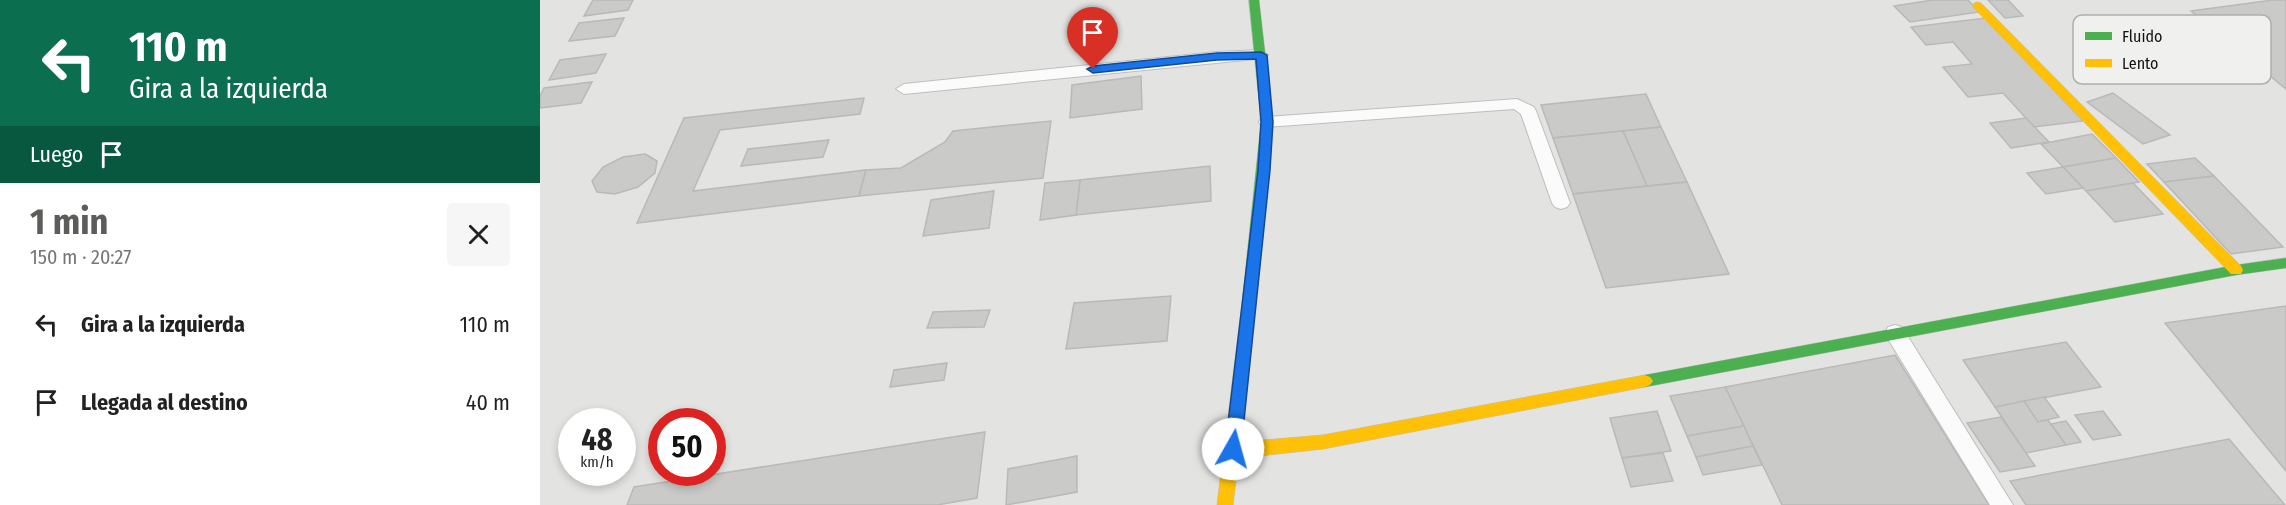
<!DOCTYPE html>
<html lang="es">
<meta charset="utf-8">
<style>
:root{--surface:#fff;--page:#f6f6f6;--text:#222;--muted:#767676;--accent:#5c5c5b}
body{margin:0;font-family:"Fira Sans Condensed",sans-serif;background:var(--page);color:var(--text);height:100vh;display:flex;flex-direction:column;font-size:22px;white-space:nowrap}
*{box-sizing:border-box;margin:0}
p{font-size:20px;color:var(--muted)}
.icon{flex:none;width:33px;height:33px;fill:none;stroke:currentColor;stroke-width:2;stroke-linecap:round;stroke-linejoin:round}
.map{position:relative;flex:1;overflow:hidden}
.side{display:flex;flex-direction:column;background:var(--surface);width:540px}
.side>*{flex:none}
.guide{background:#0b6e4f;color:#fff;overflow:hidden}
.speed{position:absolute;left:18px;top:408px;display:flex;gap:12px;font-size:30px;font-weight:700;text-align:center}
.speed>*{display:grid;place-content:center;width:78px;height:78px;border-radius:50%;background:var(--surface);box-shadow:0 3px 9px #0003;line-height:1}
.speed small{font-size:15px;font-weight:400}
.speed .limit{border:9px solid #d22;background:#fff;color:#111}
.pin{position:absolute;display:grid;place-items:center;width:51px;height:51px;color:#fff;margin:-62px -26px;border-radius:50% 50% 50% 0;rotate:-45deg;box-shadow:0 0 6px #0007}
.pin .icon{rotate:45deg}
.me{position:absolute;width:66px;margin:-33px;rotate:7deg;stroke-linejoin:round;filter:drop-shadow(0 0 4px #0008)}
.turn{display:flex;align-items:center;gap:21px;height:126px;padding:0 30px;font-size:27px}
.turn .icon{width:78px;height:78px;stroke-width:2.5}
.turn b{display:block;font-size:42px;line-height:51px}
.then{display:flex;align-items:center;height:57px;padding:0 30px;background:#0003;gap:12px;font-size:22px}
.round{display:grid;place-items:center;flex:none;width:63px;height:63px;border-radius:6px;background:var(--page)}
.head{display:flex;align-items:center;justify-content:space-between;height:102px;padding:0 30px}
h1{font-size:36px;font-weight:700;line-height:45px;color:var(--accent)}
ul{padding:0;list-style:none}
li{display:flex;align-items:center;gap:18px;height:78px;padding:0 30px}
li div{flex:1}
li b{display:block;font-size:22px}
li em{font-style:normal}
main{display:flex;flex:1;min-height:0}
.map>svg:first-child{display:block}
</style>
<main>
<section class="side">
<div class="guide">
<div class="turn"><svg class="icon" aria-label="left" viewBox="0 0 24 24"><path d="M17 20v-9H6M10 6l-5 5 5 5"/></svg><div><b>110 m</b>Gira a la izquierda</div></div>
<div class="then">Luego<svg class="icon" aria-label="arrive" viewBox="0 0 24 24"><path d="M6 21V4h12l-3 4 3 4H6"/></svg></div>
</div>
<div class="head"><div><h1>1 min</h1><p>150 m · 20:27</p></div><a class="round"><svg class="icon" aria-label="close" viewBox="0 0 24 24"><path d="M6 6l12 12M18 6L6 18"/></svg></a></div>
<ul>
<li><svg class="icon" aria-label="left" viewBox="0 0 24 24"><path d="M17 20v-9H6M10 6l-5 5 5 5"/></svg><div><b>Gira a la izquierda</b></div><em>110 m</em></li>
<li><svg class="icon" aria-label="arrive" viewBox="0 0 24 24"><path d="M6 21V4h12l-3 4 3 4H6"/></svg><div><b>Llegada al destino</b></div><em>40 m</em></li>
</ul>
</section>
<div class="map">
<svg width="1746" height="505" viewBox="0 0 1746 505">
<rect width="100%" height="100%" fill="#e3e3e2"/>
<!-- building -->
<g fill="#cacac9" stroke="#b9b9b9" stroke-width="1.5">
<path d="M 53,0 L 93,0 L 88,10 L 44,16 Z"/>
<path d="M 1393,0 L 1428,0 L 1439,12 L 1370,22 L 1354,6 Z"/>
<path d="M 1448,0 L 1468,0 L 1483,16 L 1465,18 Z"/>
<path d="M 1733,0 L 1746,0 L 1746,89 L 1651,11 Z"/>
<path d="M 84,18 L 75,36 L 29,41 L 39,23 Z"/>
<path d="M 1446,18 L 1543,121 L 1494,127 L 1463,93 L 1428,97 L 1403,67 L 1432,64 L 1413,42 L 1386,45 L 1371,27 Z"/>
<path d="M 66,54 L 56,73 L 9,80 L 20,60 Z"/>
<path d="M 601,76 L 602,109 L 530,118 L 532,85 Z"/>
<path d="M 52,82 L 41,103 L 0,108 L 0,96 L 4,88 Z"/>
<path d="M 1573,93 L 1630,135 L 1603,144 L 1547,102 Z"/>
<path d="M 1106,94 L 1121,127 L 1013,138 L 1001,105 Z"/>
<path d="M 324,98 L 320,114 L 180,130 L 153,191 L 326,170 L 319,196 L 97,223 L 144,118 Z"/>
<path d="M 1486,118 L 1509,142 L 1471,148 L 1450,123 Z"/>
<path d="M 511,121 L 503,178 L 319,196 L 326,170 L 361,168 L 405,142 L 413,131 Z"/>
<path d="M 1121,127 L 1147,182 L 1107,186 L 1083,131 Z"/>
<path d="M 1083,131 L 1107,186 L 1033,194 L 1013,138 Z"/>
<path d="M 1552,134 L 1576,158 L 1523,167 L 1501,144 Z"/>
<path d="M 289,140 L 283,157 L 201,166 L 208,149 Z"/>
<path d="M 105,154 L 117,161 L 115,173 L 98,187 L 75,194 L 57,192 L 52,181 L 63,167 L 83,157 Z"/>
<path d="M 1576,158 L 1599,182 L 1546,191 L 1523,167 Z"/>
<path d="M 1655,158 L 1674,176 L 1624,182 L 1607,164 Z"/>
<path d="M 670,166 L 671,201 L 536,215 L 540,180 Z"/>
<path d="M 1523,167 L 1543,188 L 1506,194 L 1487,173 Z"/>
<path d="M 1674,176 L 1743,247 L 1691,254 L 1624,182 Z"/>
<path d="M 540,180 L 536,215 L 500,220 L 505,183 Z"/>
<path d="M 1147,182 L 1189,274 L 1066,288 L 1033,194 Z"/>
<path d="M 1593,183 L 1623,214 L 1575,222 L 1546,191 Z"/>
<path d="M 454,191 L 449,228 L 383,236 L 391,200 Z"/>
<path d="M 631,296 L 627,341 L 526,349 L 534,303 Z"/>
<path d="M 1746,306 L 1746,471 L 1625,323 Z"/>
<path d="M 450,310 L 444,327 L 387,328 L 393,312 Z"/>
<path d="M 1526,342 L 1561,387 L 1455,407 L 1423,360 Z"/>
<path d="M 1355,355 L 1449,505 L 1242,505 L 1185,387 Z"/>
<path d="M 407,363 L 404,380 L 350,387 L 354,370 Z"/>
<path d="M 1185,387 L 1204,426 L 1147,436 L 1130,396 Z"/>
<path d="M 1504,397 L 1519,417 L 1498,422 L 1484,401 Z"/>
<path d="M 1484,401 L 1498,422 L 1508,420 L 1526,445 L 1486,453 L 1455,407 Z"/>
<path d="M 1117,411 L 1131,451 L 1082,458 L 1070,418 Z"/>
<path d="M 1563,411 L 1581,435 L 1553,440 L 1535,415 Z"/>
<path d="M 1461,417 L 1486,453 L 1495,466 L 1460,472 L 1427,423 Z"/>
<path d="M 1526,421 L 1541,442 L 1526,445 L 1511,424 Z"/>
<path d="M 1204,426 L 1213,446 L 1156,457 L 1147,436 Z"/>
<path d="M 445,432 L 437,498 L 397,505 L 87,505 L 94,487 Z"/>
<path d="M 1689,439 L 1745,505 L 1486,505 L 1470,481 Z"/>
<path d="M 1213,446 L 1222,465 L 1163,475 L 1156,457 Z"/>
<path d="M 1123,453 L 1133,481 L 1091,487 L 1082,458 Z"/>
<path d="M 537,456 L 537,492 L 466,505 L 468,469 Z"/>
</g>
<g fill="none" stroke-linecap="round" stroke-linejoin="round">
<defs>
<g id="lane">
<path d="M 721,50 L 728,55 L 726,58 L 364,94 L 356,89 L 364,84 L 677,52 Z"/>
<path d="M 977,99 L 994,107 L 996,111 L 1030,203 L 1027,207 L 1021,209 L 1015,207 L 1012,203 L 981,114 L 974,109 L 727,127 L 721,126 L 719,122 L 721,118 L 727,117 Z"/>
<path d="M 1355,325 L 1362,327 L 1473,505 L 1450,505 L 1348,339 L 1345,333 L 1348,327 Z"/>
</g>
<g id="fast">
<path d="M 709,0 L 719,0 L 733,122 L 716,303 L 714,307 L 704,307 L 702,303 L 721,122 Z"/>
<path d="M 1746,258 L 1746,268 L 1696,275 L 1105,387 L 1100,385 L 1097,381 L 1100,377 L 1105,375 L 1696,265 Z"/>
</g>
<g id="slow">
<path d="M 1437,2 L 1441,3 L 1701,266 L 1703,270 L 1701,274 L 1691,274 L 1433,7 L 1432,5 Z"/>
<path d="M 709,297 L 714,299 L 716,303 L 700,442 L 783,435 L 1105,375 L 1110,377 L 1113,381 L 1110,385 L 1105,387 L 783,449 L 719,456 L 699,456 L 693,505 L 677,505 L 702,303 L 704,299 Z"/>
</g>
</defs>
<!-- lane casing -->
<use href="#lane" stroke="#bebebd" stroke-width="2"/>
<!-- fast casing -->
<use href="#fast" stroke="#bebebd" stroke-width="1"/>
<!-- slow casing -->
<use href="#slow" stroke="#bebebd" stroke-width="1"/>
<!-- lane -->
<use href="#lane" fill="#fbfbfb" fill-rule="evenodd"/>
<!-- fast -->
<use href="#fast" fill="#4caf50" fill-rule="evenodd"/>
<!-- slow -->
<use href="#slow" fill="#ffc107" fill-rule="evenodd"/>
</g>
<!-- route -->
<path fill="#1a73e8" stroke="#114b97" stroke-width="1.5" d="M 721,52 L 727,55 L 733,122 L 730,170 L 701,449 L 698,454 L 693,456 L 687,454 L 685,449 L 718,170 L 721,122 L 716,59 L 677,60 L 553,73 L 547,69 L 553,66 L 677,53 Z"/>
<!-- legend -->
<rect x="1533" y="15" width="198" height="69" rx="9" fill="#f0f1ee" stroke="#aeaeac" stroke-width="1.5"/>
<rect x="1545" y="32" width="27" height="8" fill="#4caf50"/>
<rect x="1545" y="59" width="27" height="8" fill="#ffc107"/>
<g font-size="16" fill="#131312">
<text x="1582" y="42">Fluido</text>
<text x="1582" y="69">Lento</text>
</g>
</svg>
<div class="speed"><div>48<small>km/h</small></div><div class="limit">50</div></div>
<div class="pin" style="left:553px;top:69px;background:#d93025"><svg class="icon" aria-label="arrive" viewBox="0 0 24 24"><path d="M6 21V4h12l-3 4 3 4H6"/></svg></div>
<svg class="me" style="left:693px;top:449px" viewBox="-20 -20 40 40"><circle r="19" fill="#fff"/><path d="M0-13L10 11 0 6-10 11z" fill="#1a73e8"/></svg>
</div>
</main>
